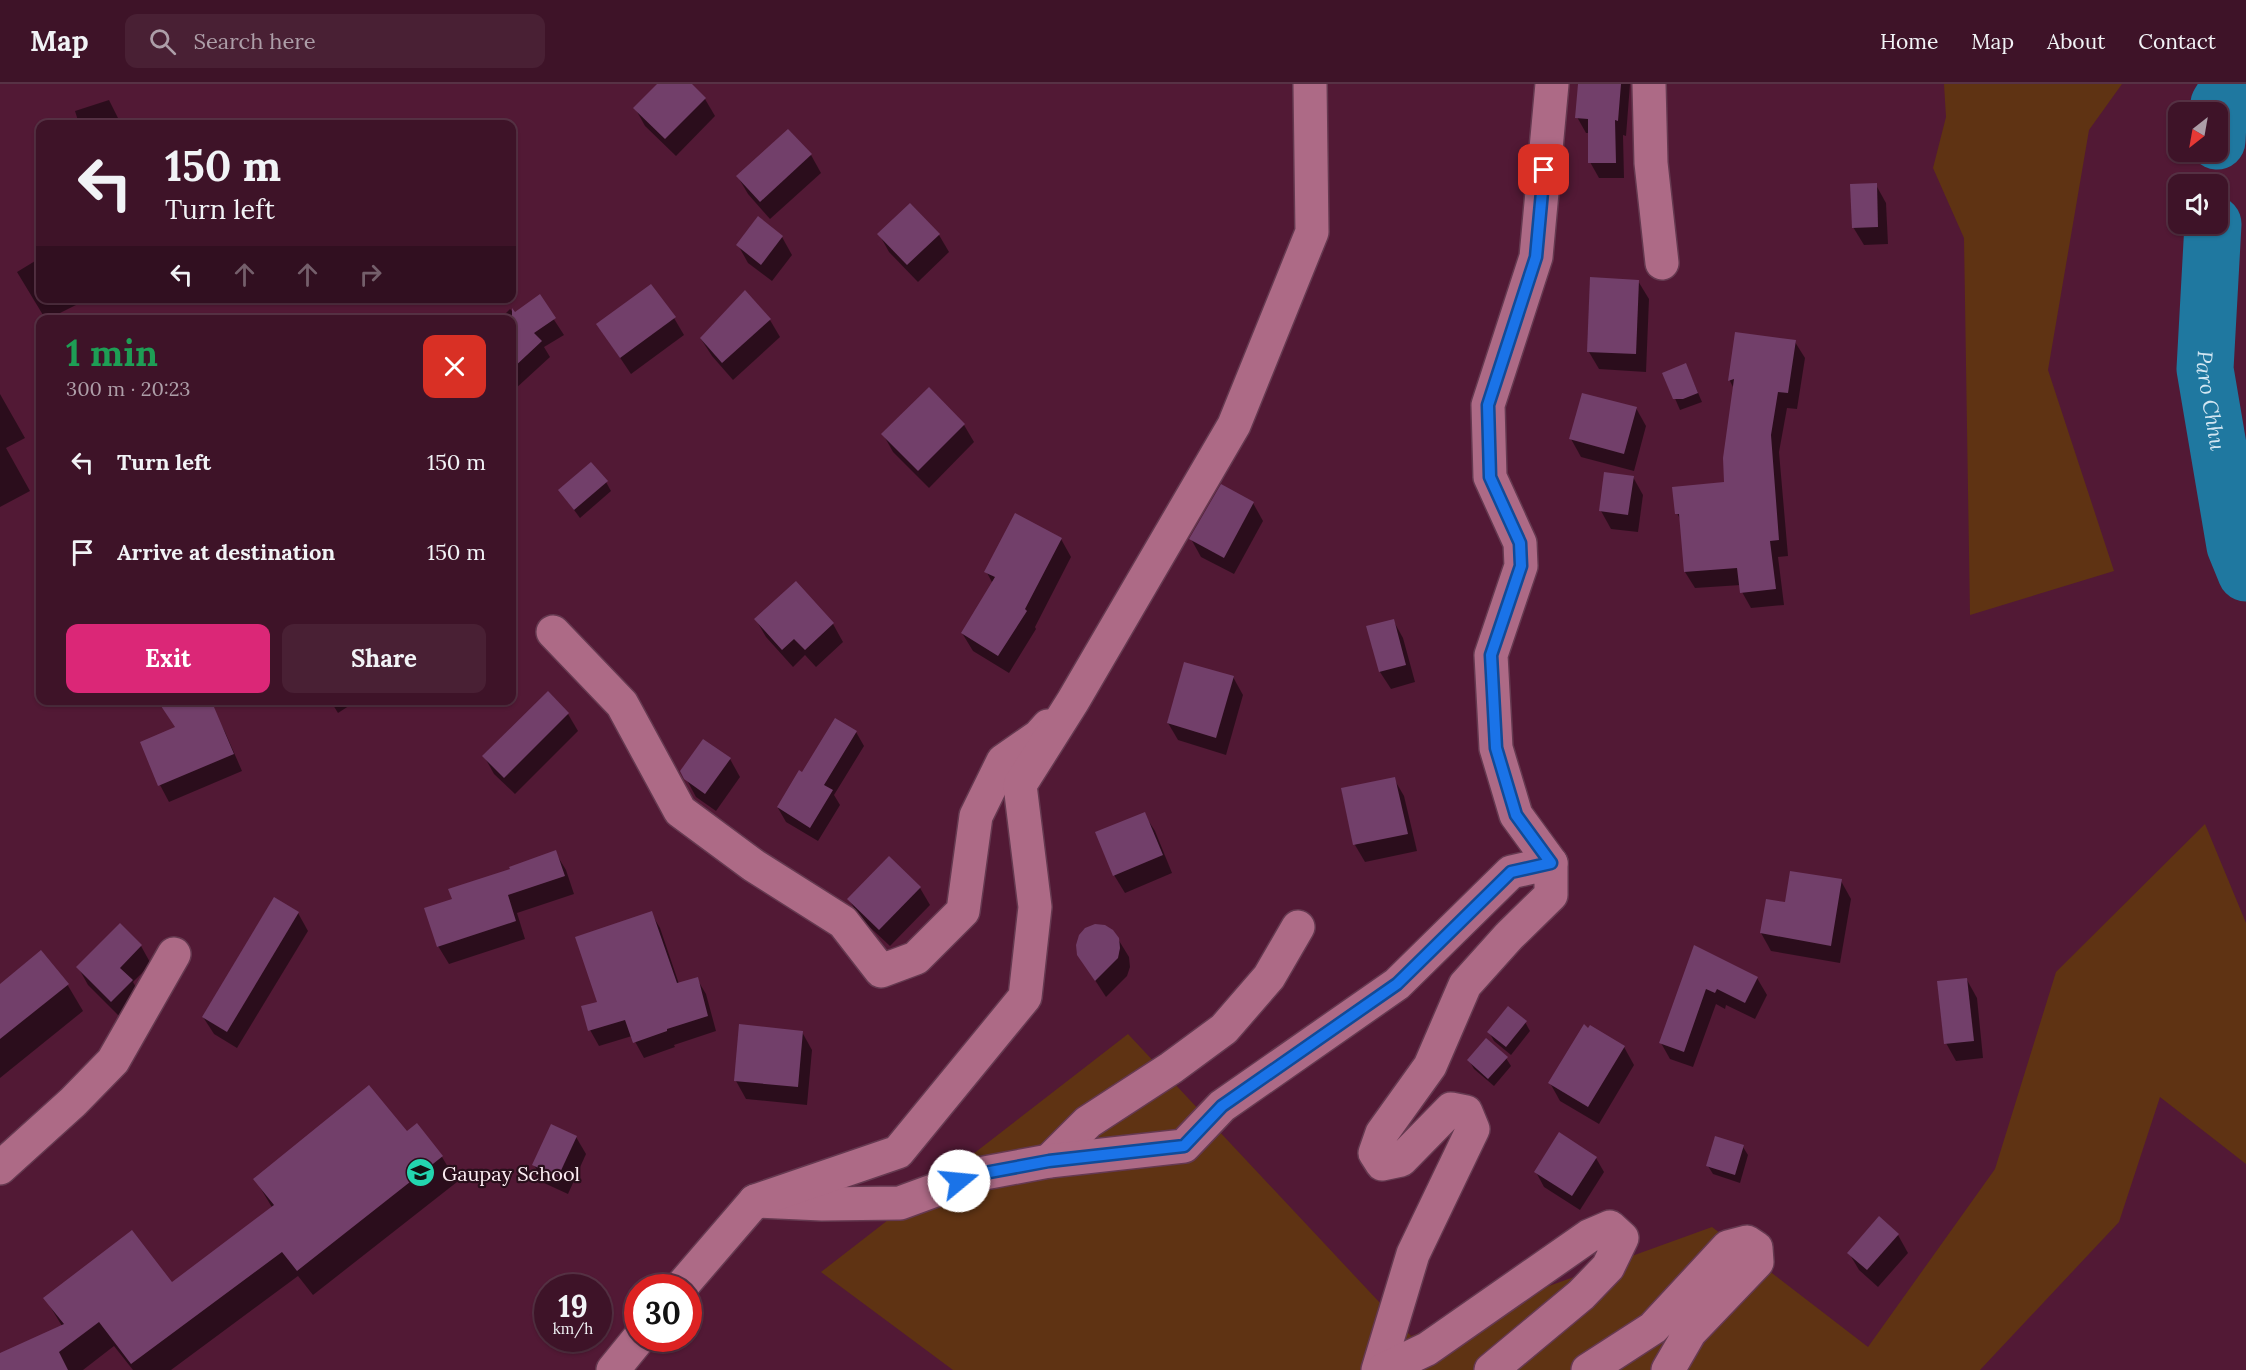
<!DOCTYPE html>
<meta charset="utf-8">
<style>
:root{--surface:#3e1328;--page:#492034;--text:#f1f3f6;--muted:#ad9ea8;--line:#573245;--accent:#db2777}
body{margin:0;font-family:Lora,serif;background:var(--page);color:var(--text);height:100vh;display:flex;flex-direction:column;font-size:22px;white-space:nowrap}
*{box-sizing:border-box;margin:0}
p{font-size:20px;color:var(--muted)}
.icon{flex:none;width:33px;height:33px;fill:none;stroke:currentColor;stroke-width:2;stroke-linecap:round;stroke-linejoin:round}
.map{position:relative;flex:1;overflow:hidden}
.side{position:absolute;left:36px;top:231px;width:480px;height:390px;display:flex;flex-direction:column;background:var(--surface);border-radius:12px;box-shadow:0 2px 4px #0004,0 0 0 2px var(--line)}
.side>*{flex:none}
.guide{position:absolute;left:36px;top:36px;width:480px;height:183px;border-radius:12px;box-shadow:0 2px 4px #0004,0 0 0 2px var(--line);background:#3e1328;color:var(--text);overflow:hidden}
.needle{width:39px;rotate:211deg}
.fabs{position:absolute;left:2168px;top:18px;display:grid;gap:12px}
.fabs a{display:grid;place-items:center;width:60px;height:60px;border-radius:12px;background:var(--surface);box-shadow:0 2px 4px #0004,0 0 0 2px var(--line);font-size:30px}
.speed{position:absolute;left:534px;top:1190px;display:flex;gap:12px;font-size:30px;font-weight:700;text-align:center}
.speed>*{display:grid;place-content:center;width:78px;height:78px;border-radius:50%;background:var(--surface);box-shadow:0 2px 4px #0004,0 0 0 2px var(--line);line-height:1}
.speed small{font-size:15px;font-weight:400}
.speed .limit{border:9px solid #d22;background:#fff;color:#111}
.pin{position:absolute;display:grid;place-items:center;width:51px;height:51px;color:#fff;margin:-26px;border-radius:12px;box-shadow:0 3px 9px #0006}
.me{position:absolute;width:66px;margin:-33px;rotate:73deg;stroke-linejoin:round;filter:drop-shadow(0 0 4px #0008)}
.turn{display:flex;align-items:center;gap:21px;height:126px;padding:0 30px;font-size:27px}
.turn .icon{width:78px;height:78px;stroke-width:2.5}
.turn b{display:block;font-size:42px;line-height:51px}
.lanes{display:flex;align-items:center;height:57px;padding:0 30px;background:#0003;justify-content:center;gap:30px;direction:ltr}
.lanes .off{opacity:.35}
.round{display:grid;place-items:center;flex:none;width:63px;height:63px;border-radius:12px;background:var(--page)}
.overview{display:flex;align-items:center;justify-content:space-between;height:102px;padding:0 30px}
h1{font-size:36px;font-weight:700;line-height:45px;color:#1e9e55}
.action{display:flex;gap:12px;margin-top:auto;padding:12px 30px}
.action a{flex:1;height:69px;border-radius:12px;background:var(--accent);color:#fff;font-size:24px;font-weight:700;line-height:69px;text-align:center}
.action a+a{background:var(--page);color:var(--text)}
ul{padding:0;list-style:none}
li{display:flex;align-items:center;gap:18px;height:90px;padding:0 30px}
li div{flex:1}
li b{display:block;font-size:22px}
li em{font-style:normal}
header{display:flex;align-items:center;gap:36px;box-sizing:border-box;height:84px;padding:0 30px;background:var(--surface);border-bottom:2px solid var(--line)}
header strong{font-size:28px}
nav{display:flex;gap:33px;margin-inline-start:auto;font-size:21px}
.search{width:420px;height:54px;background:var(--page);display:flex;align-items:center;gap:15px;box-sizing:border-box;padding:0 21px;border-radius:12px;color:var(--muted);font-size:22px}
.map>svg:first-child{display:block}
</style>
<header>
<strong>Map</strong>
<div class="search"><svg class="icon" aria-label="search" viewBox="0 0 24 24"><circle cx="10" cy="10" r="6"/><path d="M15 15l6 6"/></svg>Search here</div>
<nav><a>Home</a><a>Map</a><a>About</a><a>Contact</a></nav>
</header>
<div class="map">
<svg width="2246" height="1286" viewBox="0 0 2246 1286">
<rect width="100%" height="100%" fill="#521935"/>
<!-- green -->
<g fill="#5f3313">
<path d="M 1944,0 L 2122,0 L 2089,46 L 2048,286 L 2114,487 L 1970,531 L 1964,154 L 1933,84 L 1946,33 Z"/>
<path d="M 2205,740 L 2246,839 L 2246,1080 L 2160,1013 L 2119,1138 L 1980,1286 L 953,1286 L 821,1188 L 1128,950 L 1411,1252 L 1712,1143 L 1868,1263 L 1995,1085 L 2056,888 Z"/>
</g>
<!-- shadow -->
<g fill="#0007">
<path d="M 659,0 L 690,0 L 705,15 L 715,32 L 676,72 L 645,42 L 635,24 Z"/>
<path d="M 1579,0 L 1630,0 L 1626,52 L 1623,51 L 1624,94 L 1599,94 L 1590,78 L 1590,49 L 1586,49 L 1577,33 Z"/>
<path d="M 109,16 L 121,40 L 79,40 L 75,27 Z"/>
<path d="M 811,71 L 821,89 L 770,135 L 748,110 L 738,93 Z"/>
<path d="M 1876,101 L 1886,119 L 1888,160 L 1864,161 L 1853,143 Z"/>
<path d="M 879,150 L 939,151 L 949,168 L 918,198 L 889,168 Z"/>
<path d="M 782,153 L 792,171 L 772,197 L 748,179 L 738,161 Z"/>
<path d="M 40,174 L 40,214 L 90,214 L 46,236 L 17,188 Z"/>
<path d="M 1638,197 L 1649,215 L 1646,288 L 1599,285 L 1589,268 Z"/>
<path d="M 539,213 L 564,251 L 544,263 L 550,273 L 514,306 L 512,303 L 512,236 L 499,236 L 510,225 L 515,230 Z"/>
<path d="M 674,234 L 684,251 L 631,290 L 598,241 Z"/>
<path d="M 770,236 L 780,253 L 733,296 L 712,272 L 701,255 Z"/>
<path d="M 1736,250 L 1795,258 L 1805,274 L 1797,325 L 1787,324 L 1779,368 L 1788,472 L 1778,473 L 1784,521 L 1751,524 L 1742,508 L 1741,501 L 1695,504 L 1685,488 L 1681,437 L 1677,429 L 1726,399 L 1734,305 L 1730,297 Z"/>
<path d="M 1686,281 L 1702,318 L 1680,326 L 1664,289 Z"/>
<path d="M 0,310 L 25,354 L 6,364 L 30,407 L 0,423 Z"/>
<path d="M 1636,324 L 1646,342 L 1634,387 L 1581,373 L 1571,355 Z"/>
<path d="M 964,341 L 974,358 L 929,404 L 893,368 L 883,350 Z"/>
<path d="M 1633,393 L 1643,411 L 1638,448 L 1611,445 L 1601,427 Z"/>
<path d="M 606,398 L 611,407 L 580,434 L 560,407 Z"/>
<path d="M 1253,419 L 1263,437 L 1234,490 L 1201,473 L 1191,455 Z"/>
<path d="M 1061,455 L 1071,473 L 1035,543 L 1036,545 L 1009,589 L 973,567 L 962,549 L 993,500 L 986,487 Z"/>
<path d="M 756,536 L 833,540 L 843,558 L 816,583 L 805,571 L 793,583 L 766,553 Z"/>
<path d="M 1393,536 L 1403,554 L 1415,598 L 1391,605 L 1380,588 L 1368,543 Z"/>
<path d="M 1233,593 L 1243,611 L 1226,671 L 1178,656 L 1168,639 Z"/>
<path d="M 158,616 L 215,630 L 225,648 L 242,687 L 169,718 L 160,701 L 176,644 Z"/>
<path d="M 330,616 L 358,616 L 338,629 Z"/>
<path d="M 568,630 L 578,647 L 515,710 L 494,690 L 484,672 Z"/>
<path d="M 856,648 L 864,662 L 834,711 L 840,721 L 818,757 L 786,738 L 778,724 L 803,690 Z"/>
<path d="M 730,675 L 740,693 L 716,727 L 696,713 L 682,687 Z"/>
<path d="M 1394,695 L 1404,712 L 1417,767 L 1365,778 L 1355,761 Z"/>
<path d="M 1144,730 L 1155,747 L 1172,789 L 1125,809 L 1114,791 Z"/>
<path d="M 555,768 L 566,786 L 574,810 L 517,829 L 525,855 L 449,880 L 438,862 L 454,816 L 512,786 Z"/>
<path d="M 1841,797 L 1851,815 L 1840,879 L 1771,867 L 1761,849 L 1786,820 Z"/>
<path d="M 920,804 L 930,821 L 890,862 L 859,833 L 849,815 Z"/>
<path d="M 298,829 L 308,847 L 237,964 L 214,950 L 203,933 Z"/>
<path d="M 651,829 L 660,844 L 679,900 L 697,895 L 706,910 L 716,947 L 674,961 L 675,963 L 644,974 L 632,952 L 599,962 L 590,946 L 599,919 Z"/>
<path d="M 120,841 L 141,862 L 151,880 L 133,898 L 142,914 L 122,935 L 88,901 L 78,883 Z"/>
<path d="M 1118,855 L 1129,873 L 1130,883 L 1127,892 L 1106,913 L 1078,870 Z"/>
<path d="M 1694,863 L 1757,894 L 1767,911 L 1755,935 L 1726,921 L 1725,925 L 1716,920 L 1693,983 L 1670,975 L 1661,959 Z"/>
<path d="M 1967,896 L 1977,914 L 1983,974 L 1956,977 L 1946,959 Z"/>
<path d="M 67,900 L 83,927 L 0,994 L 0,902 Z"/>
<path d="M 1525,938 L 1530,947 L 1511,971 L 1494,957 L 1489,948 Z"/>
<path d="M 1588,946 L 1624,963 L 1634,981 L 1599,1040 L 1560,1017 L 1550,999 Z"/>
<path d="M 802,948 L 812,966 L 807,1021 L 746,1015 L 736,997 Z"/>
<path d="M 1506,974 L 1511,982 L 1494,1002 L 1474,985 L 1469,976 Z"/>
<path d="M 417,1041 L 442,1073 L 457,1098 L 313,1211 L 298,1192 L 171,1286 L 133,1286 L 114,1262 L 83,1286 L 11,1286 L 62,1242 L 45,1214 L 172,1200 L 273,1125 L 255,1095 L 407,1049 Z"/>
<path d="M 576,1053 L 586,1070 L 568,1110 L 544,1099 L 534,1081 Z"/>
<path d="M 1743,1063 L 1748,1071 L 1740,1099 L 1713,1090 L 1708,1082 Z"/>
<path d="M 1596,1074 L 1604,1088 L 1580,1126 L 1544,1103 L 1536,1088 Z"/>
<path d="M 1898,1151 L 1908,1169 L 1878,1203 L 1859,1186 L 1849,1169 Z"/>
</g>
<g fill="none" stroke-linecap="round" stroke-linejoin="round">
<!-- river -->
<g stroke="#1f78a0" stroke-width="57">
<path d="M 2217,57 L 2219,20 L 2231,0"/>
<path id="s1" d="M 2213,140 L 2205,285 L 2235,462 L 2246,489"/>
</g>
</g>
<!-- building -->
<g fill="#723f6a">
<path d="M 657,0 L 692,0 L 706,14 L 665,55 L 633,24 Z"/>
<path d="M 1578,0 L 1621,0 L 1618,37 L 1615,36 L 1616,79 L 1588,79 L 1588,35 L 1575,34 Z"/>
<path d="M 788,45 L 812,70 L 760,118 L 736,92 Z"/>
<path d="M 1877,99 L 1878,143 L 1852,144 L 1850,100 Z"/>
<path d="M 910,119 L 940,150 L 907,181 L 877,150 Z"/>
<path d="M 758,132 L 783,152 L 761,181 L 736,161 Z"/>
<path d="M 1590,193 L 1639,196 L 1636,270 L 1587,268 Z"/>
<path d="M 651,200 L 676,233 L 620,274 L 596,240 Z"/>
<path d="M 745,206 L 771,235 L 722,279 L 700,254 Z"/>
<path d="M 540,210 L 556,234 L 534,249 L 542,257 L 512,285 L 512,224 L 515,228 Z"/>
<path d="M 1735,248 L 1796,256 L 1788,309 L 1778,308 L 1771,351 L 1779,456 L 1770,457 L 1776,505 L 1740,509 L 1737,484 L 1684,488 L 1679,430 L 1675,430 L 1672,403 L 1724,398 L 1723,374 L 1734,295 L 1728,297 Z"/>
<path d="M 1686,279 L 1698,309 L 1683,315 L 1673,315 L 1662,289 Z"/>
<path d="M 929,303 L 965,340 L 918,387 L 881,350 Z"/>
<path d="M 1582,309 L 1637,323 L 1624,370 L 1569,355 Z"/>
<path d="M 591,378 L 608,397 L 574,426 L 558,406 Z"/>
<path d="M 1604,388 L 1634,392 L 1628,431 L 1599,427 Z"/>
<path d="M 1221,400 L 1254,418 L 1224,474 L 1189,455 Z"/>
<path d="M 1015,429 L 1062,454 L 1025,525 L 1027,527 L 998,572 L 961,549 L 995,493 L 984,488 Z"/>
<path d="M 796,497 L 834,539 L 805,566 L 794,555 L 782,566 L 754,535 Z"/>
<path d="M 1394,535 L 1406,581 L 1379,588 L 1366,542 Z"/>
<path d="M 1184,578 L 1234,592 L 1216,654 L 1167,639 Z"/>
<path d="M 548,607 L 569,629 L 504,694 L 482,672 Z"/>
<path d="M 157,616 L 211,616 L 234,670 L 158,702 L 140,658 L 175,643 Z"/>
<path d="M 835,634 L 857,647 L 824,701 L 833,706 L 810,744 L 777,723 L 799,686 L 802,688 Z"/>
<path d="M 703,655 L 731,674 L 705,710 L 684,695 L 680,687 Z"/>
<path d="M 1395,693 L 1408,750 L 1353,761 L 1341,704 Z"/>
<path d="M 1145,728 L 1163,771 L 1113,792 L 1095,748 Z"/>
<path d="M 556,766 L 565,792 L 508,811 L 516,837 L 437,863 L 424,824 L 452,815 L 448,805 L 510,785 L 509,783 Z"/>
<path d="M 889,772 L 921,803 L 879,846 L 847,815 Z"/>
<path d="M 1790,787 L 1842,795 L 1831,862 L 1760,849 L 1766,815 L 1785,818 Z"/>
<path d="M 274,813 L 299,828 L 227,948 L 202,933 Z"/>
<path d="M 652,827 L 677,899 L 698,893 L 708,932 L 667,945 L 667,947 L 633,959 L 625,936 L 588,947 L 581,922 L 597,918 L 575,853 Z"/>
<path d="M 120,839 L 142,861 L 120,884 L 133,896 L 111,918 L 76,883 Z"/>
<path d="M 1095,840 L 1105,841 L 1113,846 L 1119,854 L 1120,864 L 1118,874 L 1095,897 L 1077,871 L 1076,861 L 1079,851 L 1085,844 Z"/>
<path d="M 1694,861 L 1758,893 L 1745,919 L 1717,905 L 1715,909 L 1706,905 L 1684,968 L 1659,959 Z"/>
<path d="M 41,866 L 69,900 L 0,955 L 0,900 Z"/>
<path d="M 1967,894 L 1974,957 L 1944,960 L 1937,897 Z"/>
<path d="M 1508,922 L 1527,937 L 1506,963 L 1487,948 Z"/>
<path d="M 739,940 L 803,947 L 798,1003 L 734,997 Z"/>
<path d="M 1584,940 L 1588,944 L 1590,941 L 1625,962 L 1588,1023 L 1548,999 Z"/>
<path d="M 1486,954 L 1508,973 L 1488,995 L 1467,976 Z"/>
<path d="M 369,1001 L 407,1047 L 417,1039 L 443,1072 L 297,1187 L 282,1168 L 131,1280 L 99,1238 L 59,1268 L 68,1286 L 0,1286 L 0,1269 L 64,1240 L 43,1214 L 132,1146 L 172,1198 L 274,1121 L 253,1095 Z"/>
<path d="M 551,1040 L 577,1052 L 558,1093 L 532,1081 Z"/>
<path d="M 1559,1048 L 1597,1073 L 1572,1112 L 1534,1088 Z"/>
<path d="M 1715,1052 L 1744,1061 L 1735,1091 L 1706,1082 Z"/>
<path d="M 1879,1132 L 1899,1150 L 1867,1186 L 1847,1169 Z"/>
</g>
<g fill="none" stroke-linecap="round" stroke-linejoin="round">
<defs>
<g id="street">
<path d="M 1649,0 L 1651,79 L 1662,179"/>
<path d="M 553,548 L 622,620 L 680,727 L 753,781 L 843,838 L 881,887 L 916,874 L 963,827 L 976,732 L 1003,677 L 1039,652 L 1048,642"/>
<path d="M 1551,779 L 1516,731 L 1496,664 L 1491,571 L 1521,482 L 1520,459 L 1490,393 L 1488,321 L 1536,173 L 1552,0"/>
<path d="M 1049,1077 L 1088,1038 L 1171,984 L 1224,945 L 1269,893 L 1298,843"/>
<path d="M 0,1084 L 73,1018 L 113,977 L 174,870"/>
<path d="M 755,1117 L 822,1120 L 900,1119 L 979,1090 L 1049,1077 L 1184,1062 L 1222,1022 L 1397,900 L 1511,788 L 1551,779 L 1551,811 L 1509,852 L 1465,901 L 1430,982 L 1382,1049 L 1375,1069 L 1382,1080 L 1401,1076 L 1451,1025 L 1466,1028 L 1473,1045 L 1413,1170 L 1378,1286"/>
<path d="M 681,1203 L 755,1117 L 898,1068 L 1025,913 L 1035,823 L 1020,701 L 1073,617 L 1234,341 L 1312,148 L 1310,0"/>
<path d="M 613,1286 L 639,1254"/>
<path d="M 1383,1286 L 1427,1265 L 1589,1152 L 1610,1143 L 1622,1154 L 1608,1183 L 1581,1211 L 1491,1286"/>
<path d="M 1588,1286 L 1653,1244 L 1728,1163 L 1747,1158 L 1756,1164 L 1757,1178 L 1690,1248 L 1668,1286"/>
</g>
</defs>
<!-- street casing -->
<use href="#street" stroke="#653950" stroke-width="36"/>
<!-- street -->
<use href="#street" stroke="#ad6a86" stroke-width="33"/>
</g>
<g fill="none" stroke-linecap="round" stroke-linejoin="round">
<defs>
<path id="route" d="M 959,1097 L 979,1090 L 1049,1077 L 1184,1062 L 1222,1022 L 1397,900 L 1511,788 L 1551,779 L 1516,731 L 1496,664 L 1491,571 L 1521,482 L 1520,459 L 1490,393 L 1488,321 L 1536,173 L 1544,86"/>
</defs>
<!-- route casing -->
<use href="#route" stroke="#114b97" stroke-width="15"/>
<!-- route -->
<use href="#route" stroke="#1a73e8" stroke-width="10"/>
</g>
<!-- icons -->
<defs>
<symbol id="school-disc" viewBox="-11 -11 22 22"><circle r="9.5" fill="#23d5af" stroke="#290f1b"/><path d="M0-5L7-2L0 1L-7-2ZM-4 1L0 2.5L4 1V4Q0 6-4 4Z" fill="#111"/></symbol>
</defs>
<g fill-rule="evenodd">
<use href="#school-disc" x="404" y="1072" width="33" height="33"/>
</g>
<g text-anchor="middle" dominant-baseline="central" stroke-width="4.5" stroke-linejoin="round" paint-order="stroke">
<!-- poi labels -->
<g font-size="20" fill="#fcecf2" stroke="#290f1b" text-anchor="start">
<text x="442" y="1089">Gaupay School</text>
</g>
<!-- water labels -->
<g font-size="21" font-style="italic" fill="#d2e6f2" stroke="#290f1b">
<text stroke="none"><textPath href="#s1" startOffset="177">Paro Chhu</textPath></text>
</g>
</g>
</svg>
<div class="fabs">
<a><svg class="needle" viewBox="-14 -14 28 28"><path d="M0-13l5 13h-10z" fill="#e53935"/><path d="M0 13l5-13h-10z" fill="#ad9ea8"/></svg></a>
<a><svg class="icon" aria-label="sound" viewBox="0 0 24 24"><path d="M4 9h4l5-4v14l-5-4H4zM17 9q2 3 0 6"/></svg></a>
</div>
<div class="speed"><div>19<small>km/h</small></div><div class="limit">30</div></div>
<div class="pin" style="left:1544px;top:86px;background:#d93025"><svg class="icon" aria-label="arrive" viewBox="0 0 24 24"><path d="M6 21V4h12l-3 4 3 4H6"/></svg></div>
<svg class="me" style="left:959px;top:1097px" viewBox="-20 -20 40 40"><circle r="19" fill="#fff"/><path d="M0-13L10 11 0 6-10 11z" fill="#1a73e8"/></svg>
<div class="guide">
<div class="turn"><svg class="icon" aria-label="left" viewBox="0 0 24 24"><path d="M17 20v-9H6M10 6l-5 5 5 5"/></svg><div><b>150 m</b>Turn left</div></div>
<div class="lanes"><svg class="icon" aria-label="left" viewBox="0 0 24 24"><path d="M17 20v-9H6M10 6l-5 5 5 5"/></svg><svg class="icon off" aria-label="ahead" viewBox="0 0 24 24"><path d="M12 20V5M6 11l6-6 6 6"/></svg><svg class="icon off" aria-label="ahead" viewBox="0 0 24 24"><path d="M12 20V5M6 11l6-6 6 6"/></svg><svg class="icon off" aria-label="right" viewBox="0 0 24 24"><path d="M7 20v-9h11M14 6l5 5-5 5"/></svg></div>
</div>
<section class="side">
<div class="overview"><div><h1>1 min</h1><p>300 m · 20:23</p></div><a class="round" style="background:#d93025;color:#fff"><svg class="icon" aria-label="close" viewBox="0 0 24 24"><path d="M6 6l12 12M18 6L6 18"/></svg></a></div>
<ul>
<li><svg class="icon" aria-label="left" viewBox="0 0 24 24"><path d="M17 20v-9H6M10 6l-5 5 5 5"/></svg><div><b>Turn left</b></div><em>150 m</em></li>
<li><svg class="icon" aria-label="arrive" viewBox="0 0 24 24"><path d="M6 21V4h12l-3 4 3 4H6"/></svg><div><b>Arrive at destination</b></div><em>150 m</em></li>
</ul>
<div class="action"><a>Exit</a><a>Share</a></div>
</section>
</div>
